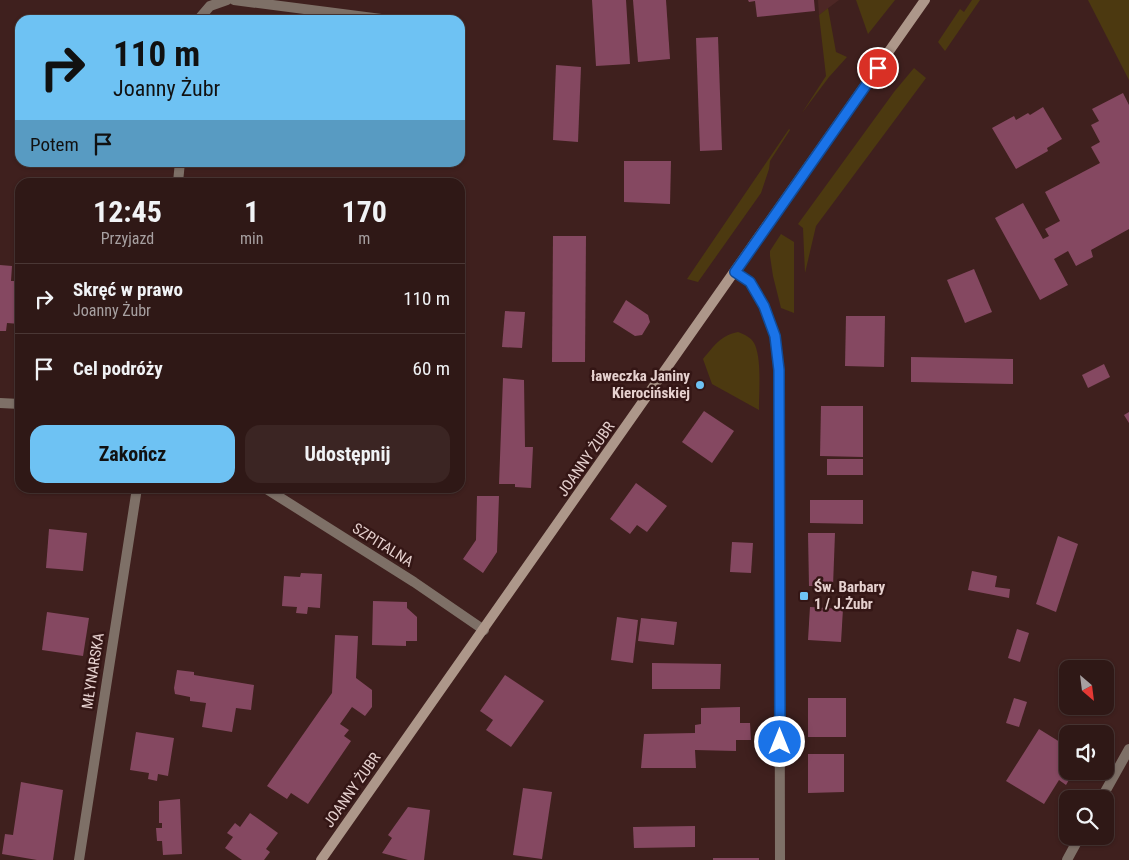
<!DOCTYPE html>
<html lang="pl">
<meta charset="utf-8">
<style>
:root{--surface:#2f1816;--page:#3b2523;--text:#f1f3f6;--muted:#a7a0a1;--line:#4a3735;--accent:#6ec2f3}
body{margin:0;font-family:"Roboto Condensed",sans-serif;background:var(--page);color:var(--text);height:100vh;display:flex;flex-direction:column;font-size:19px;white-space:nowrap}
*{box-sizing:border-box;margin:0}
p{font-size:16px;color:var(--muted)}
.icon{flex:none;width:28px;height:28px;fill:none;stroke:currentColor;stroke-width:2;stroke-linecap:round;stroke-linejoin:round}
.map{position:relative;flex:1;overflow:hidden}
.drawer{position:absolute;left:15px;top:178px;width:450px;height:315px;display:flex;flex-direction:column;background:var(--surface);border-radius:15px;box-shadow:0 1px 4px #0004,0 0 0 1px var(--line)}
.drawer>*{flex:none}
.guide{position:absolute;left:15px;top:15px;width:450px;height:152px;border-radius:15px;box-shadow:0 1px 4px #0004,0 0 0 1px var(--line);background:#6ec2f3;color:#111;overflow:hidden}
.needle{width:32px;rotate:152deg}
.tools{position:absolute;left:1059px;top:660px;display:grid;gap:10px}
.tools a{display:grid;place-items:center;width:55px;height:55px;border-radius:10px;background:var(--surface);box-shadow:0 1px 4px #0004,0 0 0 1px var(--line);font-size:25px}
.pin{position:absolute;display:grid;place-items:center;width:42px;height:42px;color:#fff;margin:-21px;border:2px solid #fff;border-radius:50%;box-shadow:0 1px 5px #0007}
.me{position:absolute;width:55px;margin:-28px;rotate:0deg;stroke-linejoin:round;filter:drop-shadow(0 0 4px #0008)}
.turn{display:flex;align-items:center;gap:18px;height:105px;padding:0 15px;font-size:22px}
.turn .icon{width:65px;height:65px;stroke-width:2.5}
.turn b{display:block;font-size:35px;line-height:42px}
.then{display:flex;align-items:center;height:48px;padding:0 15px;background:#0003;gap:10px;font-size:19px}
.eta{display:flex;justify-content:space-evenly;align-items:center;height:85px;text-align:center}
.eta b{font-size:30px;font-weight:700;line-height:35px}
.cta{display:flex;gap:10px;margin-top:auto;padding:10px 15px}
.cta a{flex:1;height:58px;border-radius:15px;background:var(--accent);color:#111;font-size:20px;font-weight:700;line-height:58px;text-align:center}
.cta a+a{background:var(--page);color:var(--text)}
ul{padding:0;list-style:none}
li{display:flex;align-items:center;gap:15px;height:70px;padding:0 15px;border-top:1px solid var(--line)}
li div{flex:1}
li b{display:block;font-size:19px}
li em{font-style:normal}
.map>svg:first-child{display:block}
</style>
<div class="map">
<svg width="1129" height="860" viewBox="0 0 1129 860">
<rect width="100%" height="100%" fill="#3f201e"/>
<!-- built -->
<path fill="#4d2725" d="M 818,0 L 839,0 L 819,15 Z"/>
<!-- green -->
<g fill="#4c3910">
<path d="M 856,0 L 895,0 L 868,34 Z"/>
<path d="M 972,0 L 980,0 L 945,51 L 938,42 L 960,9 L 964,12 Z"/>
<path d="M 1088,0 L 1129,0 L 1129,80 Z"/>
<path d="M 828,8 L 836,52 L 847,57 L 829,77 L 802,113 L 826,76 L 819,15 Z"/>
<path d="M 914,68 L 926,78 L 816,226 L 805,273 L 803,228 L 798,224 L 894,92 Z"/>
<path d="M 789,129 L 790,130 L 770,161 L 769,169 L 761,193 L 698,282 L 687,279 Z"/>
<path d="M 781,234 L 794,242 L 794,313 L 781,308 L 773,276 L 770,256 L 770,251 Z"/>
<path d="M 738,332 C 743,334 751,337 754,343 C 762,357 759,393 759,410 L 712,384 L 703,359 C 714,346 721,335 738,332 Z"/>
</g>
<!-- building -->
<g fill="#854861">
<path d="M 592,0 L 626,0 L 630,64 L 596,66 Z"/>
<path d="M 633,0 L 666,0 L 670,59 L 638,62 Z"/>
<path d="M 748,0 L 814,0 L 815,11 L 757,17 L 755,1 L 749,2 Z"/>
<path d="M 30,14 L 58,18 L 58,20 L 29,20 Z"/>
<path d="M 718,37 L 722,150 L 700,151 L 696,38 Z"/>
<path d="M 556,65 L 581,67 L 578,142 L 553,140 Z"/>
<path d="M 1123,93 L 1129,105 L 1129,229 L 1091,250 L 1093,257 L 1076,266 L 1068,251 L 1054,259 L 1068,285 L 1040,300 L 995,218 L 1023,203 L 1043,239 L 1049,236 L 1045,229 L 1060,221 L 1045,192 L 1100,163 L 1091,147 L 1100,142 L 1091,125 L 1099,121 L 1092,109 Z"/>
<path d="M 1043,107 L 1062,139 L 1047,148 L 1048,151 L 1016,169 L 992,128 L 1014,116 L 1016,120 L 1028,113 L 1030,115 Z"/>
<path d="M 624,161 L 671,161 L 670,204 L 624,202 Z"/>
<path d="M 553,236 L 586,236 L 585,362 L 552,362 Z"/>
<path d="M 0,265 L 12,266 L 11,281 L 20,281 L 20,324 L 7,323 L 6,331 L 0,331 Z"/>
<path d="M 974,269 L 992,312 L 965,323 L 947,280 Z"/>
<path d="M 626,300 L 648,315 L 650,322 L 642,335 L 635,336 L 613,322 Z"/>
<path d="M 505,311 L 525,312 L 522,348 L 502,347 Z"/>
<path d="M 846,316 L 885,316 L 884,367 L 845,366 Z"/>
<path d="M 911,357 L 1013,359 L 1013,384 L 911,382 Z"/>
<path d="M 1104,364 L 1110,377 L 1088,388 L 1082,375 Z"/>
<path d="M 503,378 L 524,380 L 525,447 L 533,447 L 531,488 L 515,487 L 515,484 L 499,484 Z"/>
<path d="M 821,406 L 863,406 L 863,457 L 820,456 Z"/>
<path d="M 704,411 L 734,431 L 712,463 L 682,442 Z"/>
<path d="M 1129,412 L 1129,423 L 1124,415 Z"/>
<rect x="827" y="459" width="36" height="16"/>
<path d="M 636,483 L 667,506 L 647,532 L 637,525 L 630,534 L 610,519 Z"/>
<path d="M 33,488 L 84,488 L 83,494 L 33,489 Z"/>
<path d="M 477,496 L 499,496 L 497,552 L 483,573 L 463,559 L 476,540 Z"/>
<path d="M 810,500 L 863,500 L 863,524 L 810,523 Z"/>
<path d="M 49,529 L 87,533 L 83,571 L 46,568 Z"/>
<path d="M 808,533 L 835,533 L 833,586 L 809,586 Z"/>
<path d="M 1058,536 L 1078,544 L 1056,612 L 1036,604 Z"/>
<path d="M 732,542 L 753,543 L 751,573 L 730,572 Z"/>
<path d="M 972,571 L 997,576 L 995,587 L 1010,589 L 1009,598 L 968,590 Z"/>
<path d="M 301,573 L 322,574 L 320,608 L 308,607 L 307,614 L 296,613 L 297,607 L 282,606 L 284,576 L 300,577 Z"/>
<path d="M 373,601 L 407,602 L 407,608 L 417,617 L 417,641 L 406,641 L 406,646 L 372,645 Z"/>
<path d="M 810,607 L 843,609 L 841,642 L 808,640 Z"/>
<path d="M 47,612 L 89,618 L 83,656 L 42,650 Z"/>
<path d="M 617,617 L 638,620 L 633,663 L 611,660 Z"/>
<path d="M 641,618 L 677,622 L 674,645 L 638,641 Z"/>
<path d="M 1017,629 L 1029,633 L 1020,662 L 1008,658 Z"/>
<path d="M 335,635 L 358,636 L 356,678 L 372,690 L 372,707 L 365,716 L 352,707 L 340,724 L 349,730 L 344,736 L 351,741 L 308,804 L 291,793 L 287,799 L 267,786 L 332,693 Z"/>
<path d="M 652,663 L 721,664 L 720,689 L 652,689 Z"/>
<path d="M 177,670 L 194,672 L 194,675 L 254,685 L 251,710 L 236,708 L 232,732 L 202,727 L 206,703 L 190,701 L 190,697 L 175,694 L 174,688 Z"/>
<path d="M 505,675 L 544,701 L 511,747 L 486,730 L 493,720 L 480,711 Z"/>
<rect x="808" y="698" width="38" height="39"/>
<path d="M 1014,698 L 1027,702 L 1019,727 L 1006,723 Z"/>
<path d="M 740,707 L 740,723 L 750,723 L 751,740 L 736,740 L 736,751 L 695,750 L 696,768 L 641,768 L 644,734 L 695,733 L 695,725 L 701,724 L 701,708 Z"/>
<path d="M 1039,729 L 1068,747 L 1068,771 L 1074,771 L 1066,785 L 1059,780 L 1044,804 L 1006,781 Z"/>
<path d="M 136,732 L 174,738 L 168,776 L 158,774 L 157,781 L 148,779 L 149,773 L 130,770 Z"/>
<path d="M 808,754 L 844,754 L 844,792 L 808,793 Z"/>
<path d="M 21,782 L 63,790 L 53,860 L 37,860 L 2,854 L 5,834 L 13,835 Z"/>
<path d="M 523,788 L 552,792 L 542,859 L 513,855 Z"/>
<path d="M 180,799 L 182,854 L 163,855 L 162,841 L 157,841 L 156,828 L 162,828 L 162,823 L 159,823 L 159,801 Z"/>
<path d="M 408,807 L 430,810 L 424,860 L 408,860 L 382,853 L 392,838 L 388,835 Z"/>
<path d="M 250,813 L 278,833 L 266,849 L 270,852 L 264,860 L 242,860 L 225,848 L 233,837 L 227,833 L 235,823 L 240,827 Z"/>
<path d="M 695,826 L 695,847 L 634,848 L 633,827 Z"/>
<rect x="713" y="858" width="46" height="2"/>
</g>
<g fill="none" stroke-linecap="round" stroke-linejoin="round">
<!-- street -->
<g stroke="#7e7067" stroke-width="10">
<path d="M 234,0 L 389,20"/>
<path d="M 198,20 L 210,6 L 227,0"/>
<path d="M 178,182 L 180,162"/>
<path d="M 735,272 L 750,282 L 764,306 L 775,336 L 779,370 L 780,860"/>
<path d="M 0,403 L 20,404"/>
<path d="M 265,488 L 414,582 L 484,630"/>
<path d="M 1101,799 L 1129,749"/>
<path d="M 79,860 L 137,488"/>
<path d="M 1067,860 L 1080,836"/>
</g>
<!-- secondary -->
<path stroke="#ad978a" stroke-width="10" d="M 321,860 L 925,0"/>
</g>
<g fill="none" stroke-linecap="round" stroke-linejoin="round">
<defs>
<path id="route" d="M 780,742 L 779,370 L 775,336 L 764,306 L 750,282 L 735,272 L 878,68"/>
</defs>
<!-- route casing -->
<use href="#route" stroke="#114b97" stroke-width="12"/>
<!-- route -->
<use href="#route" stroke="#1a73e8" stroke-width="9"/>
</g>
<!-- markers -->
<g fill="#6ec2f3" stroke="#341615" stroke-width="2">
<circle cx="700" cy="385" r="5"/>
<rect x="799" y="591" width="10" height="10" rx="2.5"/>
</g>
<g text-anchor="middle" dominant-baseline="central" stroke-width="5" stroke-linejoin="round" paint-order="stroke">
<!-- poi labels -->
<g font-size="15" font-weight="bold" fill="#e6d1cf" stroke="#341615" text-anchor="end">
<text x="690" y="376">ławeczka Janiny<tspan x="690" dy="17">Kierocińskiej</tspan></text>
<text x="814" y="587" text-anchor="start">Św. Barbary<tspan x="814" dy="17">1 / J.Żubr</tspan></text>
</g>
<!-- street labels -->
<g font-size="15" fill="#e6d1cf" stroke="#341615">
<text transform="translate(586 459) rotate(-55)">JOANNY ŻUBR</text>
<text transform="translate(383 545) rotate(32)">SZPITALNA</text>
<text transform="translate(93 671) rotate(-81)">MŁYNARSKA</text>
<text transform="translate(352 790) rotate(-55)">JOANNY ŻUBR</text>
</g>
</g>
</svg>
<div class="tools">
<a><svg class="needle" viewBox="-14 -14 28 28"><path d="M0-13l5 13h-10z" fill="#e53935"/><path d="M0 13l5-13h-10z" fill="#a7a0a1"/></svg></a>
<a><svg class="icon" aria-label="sound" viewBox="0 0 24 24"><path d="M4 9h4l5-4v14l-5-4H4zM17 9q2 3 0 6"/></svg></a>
<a><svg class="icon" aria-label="search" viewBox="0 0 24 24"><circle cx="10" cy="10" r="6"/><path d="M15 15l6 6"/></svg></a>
</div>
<div class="pin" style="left:878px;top:68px;background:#d93025"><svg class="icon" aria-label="arrive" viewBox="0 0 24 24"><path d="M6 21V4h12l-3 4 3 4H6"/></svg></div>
<svg class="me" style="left:780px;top:742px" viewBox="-20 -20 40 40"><circle r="17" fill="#1a73e8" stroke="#fff" stroke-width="3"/><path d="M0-11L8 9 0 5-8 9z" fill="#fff"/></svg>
<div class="guide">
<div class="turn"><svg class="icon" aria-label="right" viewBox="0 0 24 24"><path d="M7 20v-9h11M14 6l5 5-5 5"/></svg><div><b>110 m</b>Joanny Żubr</div></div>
<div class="then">Potem<svg class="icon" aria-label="arrive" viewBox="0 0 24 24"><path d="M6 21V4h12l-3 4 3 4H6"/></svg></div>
</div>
<section class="drawer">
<div class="eta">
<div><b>12:45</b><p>Przyjazd</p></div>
<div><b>1</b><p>min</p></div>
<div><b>170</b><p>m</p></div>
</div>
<ul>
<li><svg class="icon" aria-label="right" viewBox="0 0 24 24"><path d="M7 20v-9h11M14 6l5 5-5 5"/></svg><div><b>Skręć w prawo</b><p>Joanny Żubr</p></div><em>110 m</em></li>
<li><svg class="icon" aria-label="arrive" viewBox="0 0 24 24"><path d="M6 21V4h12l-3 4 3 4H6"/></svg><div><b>Cel podróży</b></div><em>60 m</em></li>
</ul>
<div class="cta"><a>Zakończ</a><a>Udostępnij</a></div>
</section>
</div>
